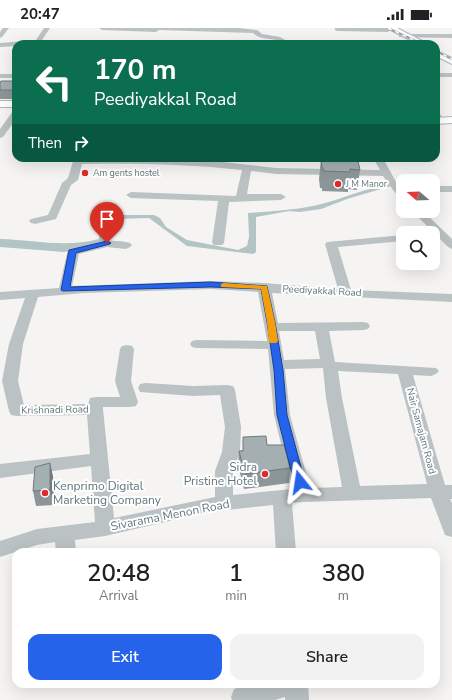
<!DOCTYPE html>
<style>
:root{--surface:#fff;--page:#f2f2f2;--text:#202124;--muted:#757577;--accent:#2563eb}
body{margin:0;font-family:"Nunito Sans",sans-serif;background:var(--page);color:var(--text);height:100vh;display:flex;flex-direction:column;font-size:15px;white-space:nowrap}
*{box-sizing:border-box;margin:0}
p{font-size:13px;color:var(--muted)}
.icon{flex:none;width:22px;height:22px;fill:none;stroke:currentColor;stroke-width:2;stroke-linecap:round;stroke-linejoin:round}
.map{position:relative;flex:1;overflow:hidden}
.sheet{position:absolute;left:12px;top:520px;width:428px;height:140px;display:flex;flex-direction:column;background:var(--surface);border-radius:12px;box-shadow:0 4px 16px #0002}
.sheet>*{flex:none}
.banner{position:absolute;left:12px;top:12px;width:428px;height:122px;border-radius:12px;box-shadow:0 4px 16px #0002;background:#0b6e4f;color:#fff;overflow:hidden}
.needle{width:26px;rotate:289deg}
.fabs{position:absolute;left:396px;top:146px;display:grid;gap:8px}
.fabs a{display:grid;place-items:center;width:44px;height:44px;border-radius:8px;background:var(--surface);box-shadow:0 4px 16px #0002;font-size:20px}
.pin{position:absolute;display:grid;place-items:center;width:34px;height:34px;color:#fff;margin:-41px -17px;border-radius:50% 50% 50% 0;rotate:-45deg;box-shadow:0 0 4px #0007}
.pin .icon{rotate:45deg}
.me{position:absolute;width:44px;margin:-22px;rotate:345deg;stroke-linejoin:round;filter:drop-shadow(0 0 3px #0008)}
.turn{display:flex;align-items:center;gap:14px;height:84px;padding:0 16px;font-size:18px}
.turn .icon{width:52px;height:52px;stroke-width:2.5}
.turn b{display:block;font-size:28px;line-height:34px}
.then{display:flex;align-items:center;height:38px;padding:0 16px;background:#0003;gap:8px;font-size:15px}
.eta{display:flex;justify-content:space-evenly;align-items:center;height:68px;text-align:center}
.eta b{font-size:24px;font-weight:600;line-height:28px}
.button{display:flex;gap:8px;margin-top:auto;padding:8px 16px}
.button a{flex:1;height:46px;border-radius:12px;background:var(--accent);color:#fff;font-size:16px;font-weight:600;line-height:46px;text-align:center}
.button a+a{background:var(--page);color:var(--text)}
.status{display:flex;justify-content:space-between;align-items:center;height:28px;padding:0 20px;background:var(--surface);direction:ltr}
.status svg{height:11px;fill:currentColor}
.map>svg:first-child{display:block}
</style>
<div class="status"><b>20:47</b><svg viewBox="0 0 49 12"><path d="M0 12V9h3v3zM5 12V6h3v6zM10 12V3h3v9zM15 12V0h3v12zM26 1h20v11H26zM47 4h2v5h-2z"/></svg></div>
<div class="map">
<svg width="452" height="672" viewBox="0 0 452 672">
<rect width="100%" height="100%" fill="#f5f4f2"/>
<!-- water -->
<path fill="#b3c4c5" d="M 403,155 L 403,157 L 391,158 L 347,171 L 321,181 L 300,184 L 289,183 L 256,189 L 256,224 L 253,226 L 187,218 L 149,190 L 115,191 L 114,202 L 108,214 L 64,224 L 0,219 L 0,211 C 33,212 67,220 99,211 C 101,199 100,193 111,187 L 154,187 L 160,190 L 166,199 L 187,212 L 238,222 L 247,218 L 249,209 L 248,185 C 273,183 300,182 325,175 C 351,168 376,156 403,155 Z"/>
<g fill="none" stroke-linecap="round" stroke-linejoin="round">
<defs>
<g id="major">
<path d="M 387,0 L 397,0 L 428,16 L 418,16 Z"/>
<path d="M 436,23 L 452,30 L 452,36 L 436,28 Z"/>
<rect x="0" y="73" width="16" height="6"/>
<path d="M 452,89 L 452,95 L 436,96 L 436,90 Z"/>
</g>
</defs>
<!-- major casing -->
<use href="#major" stroke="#afb6b8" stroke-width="2"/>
<!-- minor -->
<g fill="#bbc2c4" fill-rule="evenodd">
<path d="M 3,0 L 9,0 L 2,9 L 0,10 L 0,4 Z"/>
<path d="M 44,0 L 50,0 L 42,12 L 172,14 L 175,16 L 16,16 L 16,18 L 0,19 L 0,15 L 36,12 Z"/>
<path d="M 99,0 L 239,0 L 257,2 L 262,6 L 280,9 L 289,14 L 413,12 L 416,14 L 413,16 L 280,16 L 282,14 C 273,9 261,13 253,5 L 159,2 L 156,4 L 102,2 Z"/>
<path d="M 335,0 L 388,0 L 391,2 L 388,4 L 337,3 L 335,2 Z"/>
<path d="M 401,6 L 452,6 L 452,10 L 399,9 L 399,7 Z"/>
<rect x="436" y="45" width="16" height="4"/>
<rect x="0" y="46" width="16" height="4"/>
<path d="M 13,83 L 16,83 L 16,91 L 3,109 L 0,110 L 0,101 Z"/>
<path d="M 436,84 C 440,85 443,89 445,93 L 444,95 L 438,95 L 436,92 Z"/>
<path d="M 74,130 L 169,130 L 197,131 L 276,140 L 380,142 L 373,130 L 383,130 L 396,154 L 403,162 L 403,171 L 399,170 L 383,148 L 276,146 L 251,143 L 247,166 L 281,166 L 286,169 L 281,172 L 229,174 L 224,215 L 222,217 L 214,217 L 212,215 L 218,173 L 131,170 L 126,167 L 131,164 L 236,168 L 242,142 C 188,136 136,135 82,136 L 78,152 L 71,157 L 56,191 L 35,196 L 31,195 L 29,193 L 31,191 L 48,187 L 62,155 L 68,150 Z"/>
<rect x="433" y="158" width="19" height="6"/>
<path d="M 412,183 L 423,183 L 452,211 L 452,221 L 448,219 Z"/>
<path d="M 403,207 L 403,213 L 338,219 L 351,262 L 452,266 L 452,274 L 272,265 L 278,295 L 363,294 L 368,295 L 370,298 L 368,301 L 363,302 L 329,303 L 335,334 L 436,340 L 439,343 L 436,346 L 431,348 L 413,347 L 445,457 L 452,457 L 452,471 L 450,471 L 452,475 L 452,509 L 445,507 L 431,470 L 303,474 L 292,475 L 296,524 L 276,524 L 273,477 L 208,484 L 105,508 L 75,512 L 76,524 L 56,524 L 55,514 L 37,517 L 0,529 L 0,513 L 37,501 L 95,494 L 91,438 L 0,450 L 0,436 L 90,426 L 87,387 L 17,388 L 11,387 L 9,383 L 2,353 L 9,316 L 25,270 L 0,272 L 0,264 L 59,260 L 68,221 C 89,216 108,209 130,215 L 132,217 L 130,219 L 126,221 L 107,219 L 79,226 L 72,258 L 211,253 L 264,255 L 338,261 L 325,216 L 327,214 ZM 211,261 L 258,264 L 267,313 L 197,312 L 192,313 L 190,316 L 192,319 L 197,320 L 268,321 L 274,387 L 292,461 L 233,467 L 233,443 L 240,424 L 241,399 L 235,362 L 233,358 L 227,357 L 193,358 L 146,355 L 140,356 L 138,360 L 140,364 L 193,368 L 220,367 L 225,399 L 222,424 L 215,443 L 215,469 L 114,490 L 103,381 L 103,379 L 130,379 L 136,378 L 138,374 L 131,353 L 134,321 L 132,318 L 127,317 L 122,318 L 120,321 L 115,353 L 120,369 L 96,369 L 90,370 L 88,376 L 24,377 L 18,353 L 23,316 L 38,269 L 84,265 ZM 279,303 L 315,303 L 320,331 L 284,332 ZM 323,340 L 326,370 L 342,459 L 310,460 L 290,387 L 285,341 ZM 338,343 L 398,346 L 427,456 L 360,458 L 342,370 Z"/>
<path d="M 247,656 L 308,656 L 309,672 L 285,672 L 285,669 L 275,672 L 232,672 L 231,669 L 234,661 Z"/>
</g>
<!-- major -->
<use href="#major" fill="#fff" fill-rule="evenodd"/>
<defs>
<g id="rail">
<path d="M 388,0 L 422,16"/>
<path d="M 436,23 L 452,31"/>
</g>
</defs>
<!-- rail casing -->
<use href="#rail" stroke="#9ba5a8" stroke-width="2"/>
<!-- rail -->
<use href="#rail" stroke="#fff" stroke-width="1.5" stroke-dasharray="4" stroke-linecap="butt"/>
</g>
<!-- wall -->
<g fill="#8c9698">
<path d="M 16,53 L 16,71 L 0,71 L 0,54 Z"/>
<path d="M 325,130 L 354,133 L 360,142 L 357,162 L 348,161 L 348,164 L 322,163 L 322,160 L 320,160 L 319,151 L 321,131 L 325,131 Z"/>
<path d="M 267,417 L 290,440 L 289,455 L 244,461 L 238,437 L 239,423 Z"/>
<path d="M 50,435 L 53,449 L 54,477 L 36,478 L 33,463 Z"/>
</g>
<!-- shaded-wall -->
<path fill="#727a7c" d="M 50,435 L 53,449 L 54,477 L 50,462 Z"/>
<!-- building -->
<g fill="#a3afb1" stroke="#727a7c">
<path d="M 1,53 L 16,53 L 16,62 L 0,62 L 0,54 Z"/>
<path d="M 325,130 L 353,130 L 354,133 L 358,133 L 360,142 L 350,141 L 350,144 L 324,143 L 323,140 L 322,140 L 321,131 L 326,131 Z"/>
<path d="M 266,408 L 267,417 L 284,417 L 290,440 L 245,446 L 239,423 L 243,423 L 243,409 Z"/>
<path d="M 50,435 L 50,462 L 33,463 L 35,439 Z"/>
</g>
<!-- route -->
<path fill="#2563eb" stroke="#184099" d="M 107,213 L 111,215 L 110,216 L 76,225 L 70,259 L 211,254 L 267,258 L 275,294 L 283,342 L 287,387 L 305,454 L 304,456 L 300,458 L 296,456 L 294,454 L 277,387 L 274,342 L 267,294 L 261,261 L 211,259 L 63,263 L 61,262 L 69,222 Z"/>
<!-- slow -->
<path fill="#f59e0b" d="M 224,255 L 267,258 L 275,294 L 278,313 L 276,315 L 270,315 L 269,313 L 267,294 L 261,261 L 221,259 L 221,256 Z"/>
<!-- markers -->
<g fill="#de2a29" stroke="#fff" stroke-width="1.5">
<circle cx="85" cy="145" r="4"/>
<circle cx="338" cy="156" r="4"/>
<circle cx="265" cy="446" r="4"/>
<circle cx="45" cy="465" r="4"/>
</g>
<g text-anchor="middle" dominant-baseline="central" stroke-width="4" stroke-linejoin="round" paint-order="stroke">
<!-- far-poi labels -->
<g font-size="9" fill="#61777c" stroke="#fff" text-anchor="start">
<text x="93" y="145">Am gents hostel</text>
<text x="346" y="156">J M Manor</text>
</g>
<!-- street labels -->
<g font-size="10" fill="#61777c" stroke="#fff">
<text transform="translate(322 263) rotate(3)">Peediyakkal Road</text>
<text transform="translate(55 382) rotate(-1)">Krishnadi Road</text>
<text transform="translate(421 403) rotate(75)">Nair Samajam Road</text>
</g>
<!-- near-poi labels -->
<g font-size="12" fill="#61777c" stroke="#fff" text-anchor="end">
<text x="257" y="439">Sidra<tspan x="257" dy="14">Pristine Hotel</tspan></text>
<text x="53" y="458" text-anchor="start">Kenprimo Digital<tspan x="53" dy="14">Marketing Company</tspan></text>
</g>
<!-- near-street labels -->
<g font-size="12" fill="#61777c" stroke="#fff">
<text transform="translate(170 487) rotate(-11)">Sivarama Menon Road</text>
</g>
</g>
</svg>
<div class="fabs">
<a><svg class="needle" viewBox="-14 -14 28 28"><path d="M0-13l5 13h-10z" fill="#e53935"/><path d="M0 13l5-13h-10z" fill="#757577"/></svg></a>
<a><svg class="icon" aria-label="search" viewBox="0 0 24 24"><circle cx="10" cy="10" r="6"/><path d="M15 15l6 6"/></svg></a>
</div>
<div class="pin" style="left:107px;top:215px;background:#d93025"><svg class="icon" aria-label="arrive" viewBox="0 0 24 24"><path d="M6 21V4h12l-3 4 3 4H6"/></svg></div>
<svg class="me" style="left:300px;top:454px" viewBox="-20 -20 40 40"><path d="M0-17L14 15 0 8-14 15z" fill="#2563eb" stroke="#fff" stroke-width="4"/></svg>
<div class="banner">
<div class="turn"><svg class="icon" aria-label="left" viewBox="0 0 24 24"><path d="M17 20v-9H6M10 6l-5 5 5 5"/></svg><div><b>170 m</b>Peediyakkal Road</div></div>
<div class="then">Then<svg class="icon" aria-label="right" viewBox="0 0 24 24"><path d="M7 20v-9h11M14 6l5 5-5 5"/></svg></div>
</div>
<section class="sheet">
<div class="eta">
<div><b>20:48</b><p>Arrival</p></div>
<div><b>1</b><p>min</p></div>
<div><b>380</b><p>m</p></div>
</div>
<div class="button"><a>Exit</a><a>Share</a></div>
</section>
</div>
